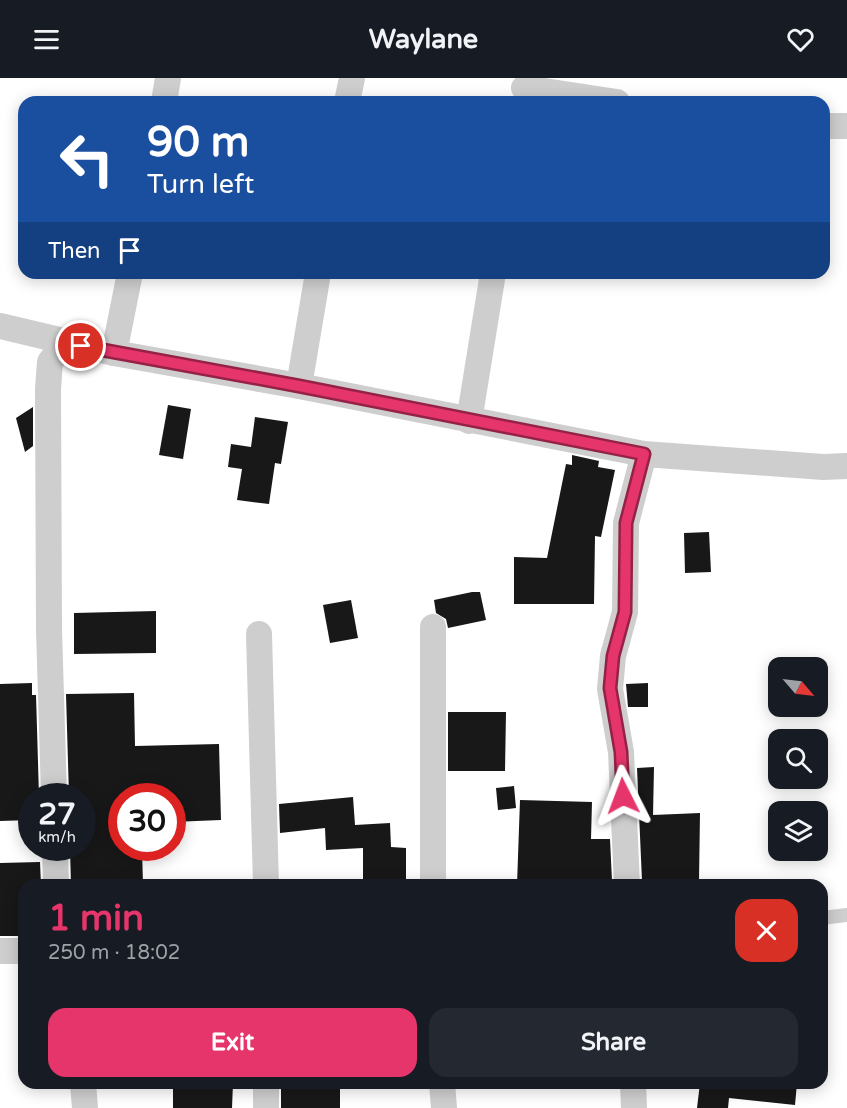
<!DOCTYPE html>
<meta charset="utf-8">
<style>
:root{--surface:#171b24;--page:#242831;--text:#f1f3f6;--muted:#9ea1a6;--accent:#e5356b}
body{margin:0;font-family:"Varela Round",sans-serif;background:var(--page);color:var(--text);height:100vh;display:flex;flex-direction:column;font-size:22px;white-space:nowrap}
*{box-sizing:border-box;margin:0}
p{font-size:20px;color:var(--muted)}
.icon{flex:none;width:33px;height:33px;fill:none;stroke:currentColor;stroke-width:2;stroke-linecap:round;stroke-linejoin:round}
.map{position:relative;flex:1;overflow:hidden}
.panel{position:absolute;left:18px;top:801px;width:810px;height:210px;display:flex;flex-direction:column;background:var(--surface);border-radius:18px;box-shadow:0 3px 15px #0003}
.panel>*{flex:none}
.hud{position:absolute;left:18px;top:18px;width:812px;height:183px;border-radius:18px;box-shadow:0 3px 15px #0003;background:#1a4fa0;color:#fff;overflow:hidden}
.needle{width:39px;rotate:118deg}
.controls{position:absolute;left:768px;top:579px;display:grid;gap:12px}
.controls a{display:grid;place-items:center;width:60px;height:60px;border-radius:12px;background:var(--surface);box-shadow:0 3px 15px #0003;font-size:30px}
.speed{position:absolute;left:18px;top:705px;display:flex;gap:12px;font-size:30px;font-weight:700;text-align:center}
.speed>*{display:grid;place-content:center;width:78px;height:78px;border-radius:50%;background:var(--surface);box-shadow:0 3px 15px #0003;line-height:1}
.speed small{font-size:15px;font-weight:400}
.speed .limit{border:9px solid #d22;background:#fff;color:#111}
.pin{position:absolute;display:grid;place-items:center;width:51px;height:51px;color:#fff;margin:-26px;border:3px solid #fff;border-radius:50%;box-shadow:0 2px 6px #0007}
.me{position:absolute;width:66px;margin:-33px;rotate:357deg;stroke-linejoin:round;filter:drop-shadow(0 0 4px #0008)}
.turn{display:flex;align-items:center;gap:21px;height:126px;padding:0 30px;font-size:27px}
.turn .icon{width:78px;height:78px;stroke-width:2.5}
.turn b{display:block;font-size:42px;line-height:51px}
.then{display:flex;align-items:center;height:57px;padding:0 30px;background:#0003;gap:12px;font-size:22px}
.round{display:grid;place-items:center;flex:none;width:63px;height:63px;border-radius:18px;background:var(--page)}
.headline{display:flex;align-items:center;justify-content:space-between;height:102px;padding:0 30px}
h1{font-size:36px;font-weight:700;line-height:45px;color:var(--accent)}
.cta{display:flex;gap:12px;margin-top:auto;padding:12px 30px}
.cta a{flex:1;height:69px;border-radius:18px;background:var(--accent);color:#fff;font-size:24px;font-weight:700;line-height:69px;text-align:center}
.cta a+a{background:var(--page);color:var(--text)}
header{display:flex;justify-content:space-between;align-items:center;height:78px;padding:0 30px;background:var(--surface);font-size:27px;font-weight:700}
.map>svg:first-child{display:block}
</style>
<header><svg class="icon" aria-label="menu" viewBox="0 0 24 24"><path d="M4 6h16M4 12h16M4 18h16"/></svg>Waylane<svg class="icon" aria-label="heart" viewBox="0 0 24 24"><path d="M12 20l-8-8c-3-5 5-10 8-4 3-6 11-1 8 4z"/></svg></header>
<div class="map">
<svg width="847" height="1030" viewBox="0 0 847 1030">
<rect width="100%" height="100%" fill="#fff"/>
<!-- building -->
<g fill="#181818">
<path d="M 168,327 L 191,331 L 183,381 L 159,377 Z"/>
<path d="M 33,329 L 33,368 L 25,374 L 16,340 Z"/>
<path d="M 255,339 L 288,344 L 281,386 L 275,385 L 269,426 L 237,422 L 242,391 L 228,389 L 231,366 L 251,369 Z"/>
<path d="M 572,377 L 599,383 L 598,389 L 615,392 L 601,459 L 595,458 L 594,526 L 514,526 L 514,479 L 547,480 L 566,386 L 572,387 Z"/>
<path d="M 709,454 L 711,494 L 685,495 L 684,455 Z"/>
<path d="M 472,514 L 480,514 L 486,542 L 448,550 L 446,541 L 436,535 L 434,522 Z"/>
<path d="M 351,522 L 358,560 L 330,565 L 323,527 Z"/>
<path d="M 156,533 L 156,575 L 74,576 L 74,535 Z"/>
<path d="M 32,605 L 32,617 L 36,617 L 39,718 L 32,718 L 32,742 L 0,743 L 0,606 Z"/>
<path d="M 648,605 L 648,629 L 628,629 L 626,606 Z"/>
<path d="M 134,615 L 135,668 L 219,666 L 221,742 L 172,744 L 172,718 L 122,718 L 122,770 L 142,770 L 143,807 L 71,807 L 70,770 L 82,770 L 82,718 L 69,718 L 66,616 Z"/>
<path d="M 448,634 L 506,634 L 505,693 L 448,693 Z"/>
<path d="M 654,689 L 653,737 L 700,735 L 699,803 L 642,803 L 637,690 Z"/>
<path d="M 514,708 L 516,730 L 498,732 L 496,710 Z"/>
<path d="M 353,719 L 355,747 L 390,745 L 391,769 L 406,770 L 406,807 L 363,807 L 363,770 L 326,772 L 325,750 L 280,755 L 279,726 Z"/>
<path d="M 520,722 L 592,724 L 591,761 L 610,761 L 612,803 L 600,804 L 600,807 L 517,807 Z"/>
<path d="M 40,784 L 41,807 L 24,807 L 24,858 L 0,858 L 0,785 Z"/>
<path d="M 173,1005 L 233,1005 L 232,1030 L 173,1030 Z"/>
<rect x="281" y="1005" width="59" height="25"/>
<path d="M 700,1005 L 797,1005 L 795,1027 L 729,1020 L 728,1030 L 697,1030 Z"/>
</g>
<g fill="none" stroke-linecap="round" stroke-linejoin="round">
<!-- service -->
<path stroke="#cecece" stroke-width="14" d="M 822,840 L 847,837"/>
<!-- minor -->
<g stroke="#cecece" stroke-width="26">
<path d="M 524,10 L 617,24"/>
<path d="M 164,24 L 168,0"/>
<path d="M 347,24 L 352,0"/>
<path d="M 824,48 L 847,48"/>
<path d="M 0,248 L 114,275 L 299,308 L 644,376 L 823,389 L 847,388"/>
<path d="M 114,275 L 130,195"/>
<path d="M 299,308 L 318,195"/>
<path d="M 469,343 L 493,195"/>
<path d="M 433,549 L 433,807"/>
<path d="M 259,556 L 266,807"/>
<path d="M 54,718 L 49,551 L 48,311 L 50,284 L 64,265"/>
<path d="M 55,770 L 56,807"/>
<path d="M 627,807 L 621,674 L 610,611 L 613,578 L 625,534 L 626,445 L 644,376"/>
<path d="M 0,873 L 24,873"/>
<path d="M 83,1005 L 85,1030"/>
<path d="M 442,1005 L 444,1030"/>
<path d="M 633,1005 L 634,1030"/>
<path d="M 266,1030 L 266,1005"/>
</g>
</g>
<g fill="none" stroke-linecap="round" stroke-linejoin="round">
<defs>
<path id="route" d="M 81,268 L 299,308 L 644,376 L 626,445 L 625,534 L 613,578 L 610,610 L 621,674 L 623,718"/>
</defs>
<!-- route casing -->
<use href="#route" stroke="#952246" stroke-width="15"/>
<!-- route -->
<use href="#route" stroke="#e5356b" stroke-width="10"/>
</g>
</svg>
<div class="controls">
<a><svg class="needle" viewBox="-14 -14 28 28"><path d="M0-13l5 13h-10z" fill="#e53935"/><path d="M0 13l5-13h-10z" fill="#9ea1a6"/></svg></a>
<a><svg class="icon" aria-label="search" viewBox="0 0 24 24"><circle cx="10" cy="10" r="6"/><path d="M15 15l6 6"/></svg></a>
<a><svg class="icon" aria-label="layers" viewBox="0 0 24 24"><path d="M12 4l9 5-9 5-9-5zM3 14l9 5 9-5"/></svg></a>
</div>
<div class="speed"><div>27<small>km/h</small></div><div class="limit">30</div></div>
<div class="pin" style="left:81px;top:268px;background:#d93025"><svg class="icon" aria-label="arrive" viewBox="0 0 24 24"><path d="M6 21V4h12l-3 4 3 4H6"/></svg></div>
<svg class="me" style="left:623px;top:718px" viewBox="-20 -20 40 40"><path d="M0-17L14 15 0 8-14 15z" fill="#e5356b" stroke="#fff" stroke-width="4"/></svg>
<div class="hud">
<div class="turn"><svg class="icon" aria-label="left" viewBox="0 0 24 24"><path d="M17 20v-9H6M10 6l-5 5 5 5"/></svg><div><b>90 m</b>Turn left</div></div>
<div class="then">Then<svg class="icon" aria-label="arrive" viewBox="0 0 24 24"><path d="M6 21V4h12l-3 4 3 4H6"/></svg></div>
</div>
<section class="panel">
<div class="headline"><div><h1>1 min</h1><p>250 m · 18:02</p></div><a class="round" style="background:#d93025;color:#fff"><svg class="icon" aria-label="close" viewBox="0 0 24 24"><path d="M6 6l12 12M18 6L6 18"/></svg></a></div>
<div class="cta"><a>Exit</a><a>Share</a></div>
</section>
</div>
